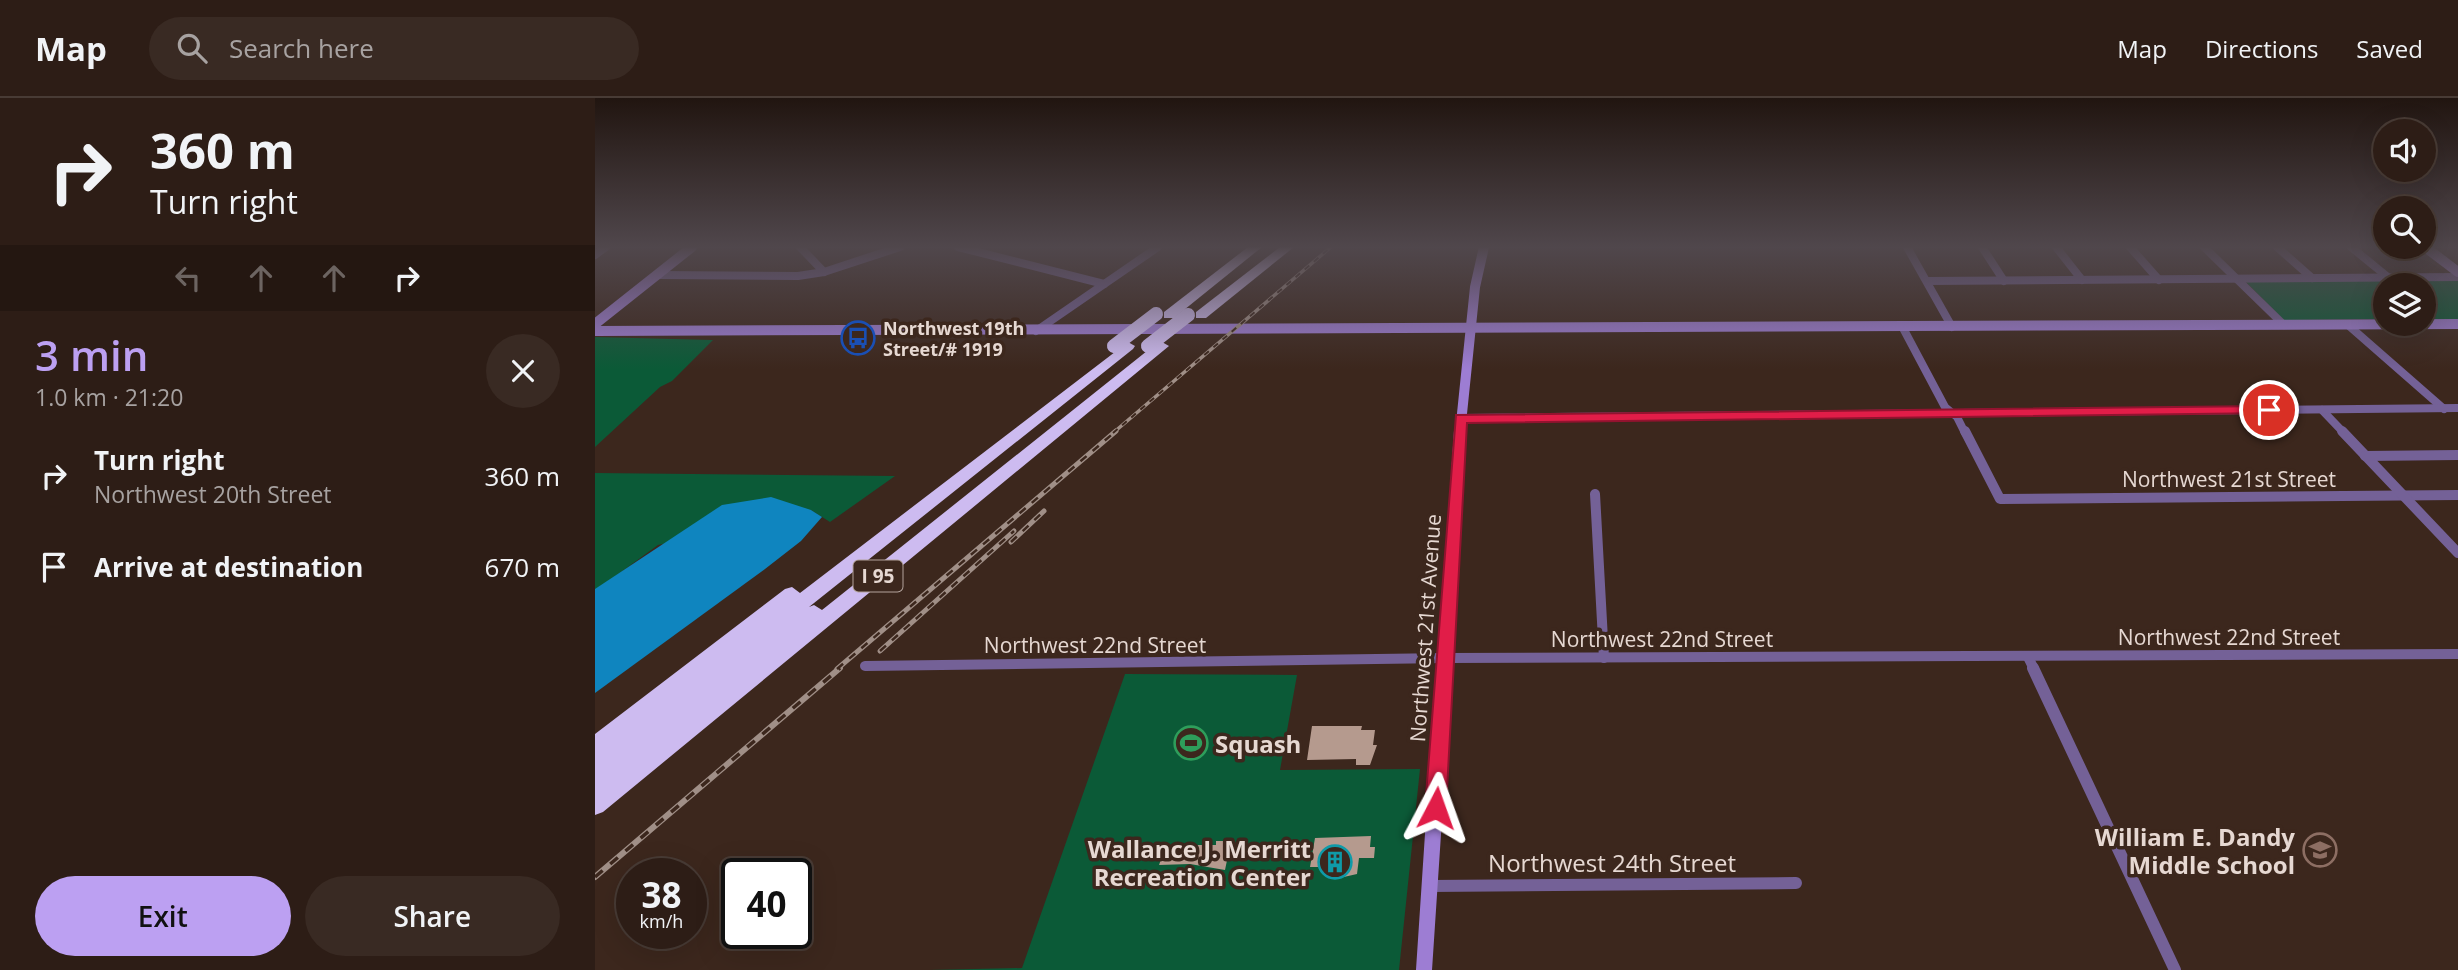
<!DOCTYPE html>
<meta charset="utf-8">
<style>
:root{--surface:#2d1d16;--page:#392a23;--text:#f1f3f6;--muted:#a7a2a1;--line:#483b35;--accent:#bca0f2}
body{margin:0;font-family:"Open Sans",sans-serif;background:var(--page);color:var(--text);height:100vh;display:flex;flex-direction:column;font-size:26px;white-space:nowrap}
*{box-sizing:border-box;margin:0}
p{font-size:23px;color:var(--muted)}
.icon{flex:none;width:38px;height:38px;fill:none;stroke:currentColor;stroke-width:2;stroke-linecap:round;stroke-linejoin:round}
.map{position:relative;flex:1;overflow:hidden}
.panel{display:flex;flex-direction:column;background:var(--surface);width:595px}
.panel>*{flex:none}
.guide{background:#2d1d16;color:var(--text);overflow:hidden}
.controls{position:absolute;left:1778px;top:21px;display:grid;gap:14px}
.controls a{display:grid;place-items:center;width:63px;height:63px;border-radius:50%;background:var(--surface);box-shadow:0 7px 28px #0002,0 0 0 2px var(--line);font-size:35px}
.speed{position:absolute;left:21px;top:760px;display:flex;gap:14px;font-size:35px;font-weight:700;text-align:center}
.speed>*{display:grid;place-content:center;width:91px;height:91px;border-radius:50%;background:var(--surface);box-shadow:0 7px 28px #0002,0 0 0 2px var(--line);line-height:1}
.speed small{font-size:18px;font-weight:400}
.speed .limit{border:4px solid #111;border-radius:10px;background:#fff;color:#111}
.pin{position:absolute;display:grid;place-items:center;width:60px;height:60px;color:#fff;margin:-30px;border:4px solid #fff;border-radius:50%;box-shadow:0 2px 7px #0007}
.me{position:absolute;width:77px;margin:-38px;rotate:4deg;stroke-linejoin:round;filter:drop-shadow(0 0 5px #0008)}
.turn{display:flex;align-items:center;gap:24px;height:147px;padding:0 35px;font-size:32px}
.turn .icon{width:91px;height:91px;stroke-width:2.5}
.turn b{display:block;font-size:49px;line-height:60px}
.lanes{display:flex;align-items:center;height:66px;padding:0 35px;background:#0003;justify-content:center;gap:35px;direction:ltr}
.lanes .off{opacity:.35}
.round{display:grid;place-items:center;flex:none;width:74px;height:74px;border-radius:37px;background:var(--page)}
.overview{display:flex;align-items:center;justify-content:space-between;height:119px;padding:0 35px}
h1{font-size:42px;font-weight:600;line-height:52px;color:var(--accent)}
.primary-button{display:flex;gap:14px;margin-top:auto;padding:14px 35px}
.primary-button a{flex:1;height:80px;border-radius:42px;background:var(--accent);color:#111;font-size:28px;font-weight:600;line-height:80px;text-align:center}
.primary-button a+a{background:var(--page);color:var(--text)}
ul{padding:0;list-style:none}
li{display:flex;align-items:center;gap:21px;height:91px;padding:0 35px}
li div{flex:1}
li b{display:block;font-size:26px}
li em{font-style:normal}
header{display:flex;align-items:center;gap:42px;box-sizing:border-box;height:98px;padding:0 35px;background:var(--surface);border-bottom:2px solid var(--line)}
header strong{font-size:33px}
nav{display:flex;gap:38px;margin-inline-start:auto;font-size:24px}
.search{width:490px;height:63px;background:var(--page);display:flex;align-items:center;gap:18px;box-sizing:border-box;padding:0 24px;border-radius:38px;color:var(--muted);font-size:26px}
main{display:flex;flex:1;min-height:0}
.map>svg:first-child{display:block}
</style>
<header>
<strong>Map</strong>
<div class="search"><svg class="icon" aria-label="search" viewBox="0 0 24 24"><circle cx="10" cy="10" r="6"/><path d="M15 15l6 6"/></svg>Search here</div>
<nav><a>Map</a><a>Directions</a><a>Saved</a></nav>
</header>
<main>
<section class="panel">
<div class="guide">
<div class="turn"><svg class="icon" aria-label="right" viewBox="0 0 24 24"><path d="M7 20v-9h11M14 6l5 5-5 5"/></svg><div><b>360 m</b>Turn right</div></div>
<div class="lanes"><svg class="icon off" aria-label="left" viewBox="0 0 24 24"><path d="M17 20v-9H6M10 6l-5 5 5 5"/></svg><svg class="icon off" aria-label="ahead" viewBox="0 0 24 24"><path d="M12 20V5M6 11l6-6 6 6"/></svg><svg class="icon off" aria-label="ahead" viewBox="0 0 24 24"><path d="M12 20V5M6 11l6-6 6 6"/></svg><svg class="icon" aria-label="right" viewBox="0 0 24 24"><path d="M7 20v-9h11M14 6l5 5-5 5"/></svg></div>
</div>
<div class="overview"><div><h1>3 min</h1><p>1.0 km · 21:20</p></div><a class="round"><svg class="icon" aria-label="close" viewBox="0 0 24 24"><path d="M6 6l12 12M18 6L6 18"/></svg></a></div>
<ul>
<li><svg class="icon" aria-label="right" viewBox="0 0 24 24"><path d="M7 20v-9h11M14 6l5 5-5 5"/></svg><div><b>Turn right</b><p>Northwest 20th Street</p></div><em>360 m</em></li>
<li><svg class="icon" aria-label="arrive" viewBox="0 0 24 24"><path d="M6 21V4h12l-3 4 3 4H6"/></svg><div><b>Arrive at destination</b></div><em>670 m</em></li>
</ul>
<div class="primary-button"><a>Exit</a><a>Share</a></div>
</section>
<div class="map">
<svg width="1863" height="872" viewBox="0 0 1863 872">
<rect width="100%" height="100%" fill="#3c271d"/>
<!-- green -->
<g fill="#0b5a37">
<path d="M 1863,181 L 1863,221 L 1829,221 L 1829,187 L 1790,187 L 1790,221 L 1689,222 L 1651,184 Z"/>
<path d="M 0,239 L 118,242 L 77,283 L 65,289 L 0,349 Z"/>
<path d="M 0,375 L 300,378 L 235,424 L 216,412 L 63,447 L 0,493 Z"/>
<path d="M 530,576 L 702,577 L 685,672 L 825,671 L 804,872 L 334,872 L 427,870 Z"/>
</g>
<!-- water -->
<path fill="#0f85bf" d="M 176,399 L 216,412 L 227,419 L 206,443 L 170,471 L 0,595 L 0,491 L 127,407 Z"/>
<!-- building -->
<g fill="#b59a8e">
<path d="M 717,628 L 767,628 L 766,632 L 780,632 L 778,647 L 782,647 L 775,667 L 761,667 L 761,661 L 712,662 Z"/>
<path d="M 776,738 L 775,749 L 780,749 L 779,760 L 764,760 L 762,776 L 740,781 L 729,777 L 730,769 L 715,769 L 720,740 Z"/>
<path d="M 621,743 L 636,743 L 630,772 L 595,766 L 564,767 L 571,747 L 621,747 Z"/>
</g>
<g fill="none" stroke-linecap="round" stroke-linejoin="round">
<!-- street-far2 -->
<g stroke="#746197" stroke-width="8">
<path d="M 205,149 L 229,174"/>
<path d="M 363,149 L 509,186"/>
<path d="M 1312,149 L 1357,229"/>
<path d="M 1387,149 L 1409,183"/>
<path d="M 1461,149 L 1487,182"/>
<path d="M 1535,149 L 1564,182"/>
<path d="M 1609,149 L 1689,227"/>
<path d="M 1682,149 L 1717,180"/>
<path d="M 1756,149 L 1794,180"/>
<path d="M 0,157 L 11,149"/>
<path d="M 64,177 L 203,178 L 229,174 L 305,149"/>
<path d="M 1332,183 L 1863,179"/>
<path d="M 1753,227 L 1849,311"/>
<path d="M 1308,230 L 1350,309 L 1362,319 L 1370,335"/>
<path d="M 441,233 L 563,149"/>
<path d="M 1727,312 L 1749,335"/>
<path d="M 866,320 L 1863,310"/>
</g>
<!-- street-far1 -->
<g stroke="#746197" stroke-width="10">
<path d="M 1370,333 L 1405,401 L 1863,397"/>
<path d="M 1747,333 L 1863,455"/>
<path d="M 1770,358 L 1863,357"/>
<path d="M 1000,396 L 1009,560"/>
<path d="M 1433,559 L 1439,571"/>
<path d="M 270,568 L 852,560 L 1863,556"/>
</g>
<!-- street -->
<g stroke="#746197" stroke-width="12">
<path d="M 1438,570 L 1580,872"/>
<path d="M 834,788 L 1201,785"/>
</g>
<!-- secondary-far2 -->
<g stroke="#9d7dd3" stroke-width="10">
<path d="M 1830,149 L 1863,174"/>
<path d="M 0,226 L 97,149"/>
<path d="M 0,233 L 1863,226"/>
<path d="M 865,335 L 880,189 L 889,149"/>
</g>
<!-- secondary-far1 -->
<path stroke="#9d7dd3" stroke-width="12" d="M 849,571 L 865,333"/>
<!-- secondary -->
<path stroke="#9d7dd3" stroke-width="16" d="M 829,872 L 849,570"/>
<!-- highway -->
<g fill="#cdbbf0" fill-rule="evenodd">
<path d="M 653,149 L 667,149 L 579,220 L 569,220 L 569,214 Z"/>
<path d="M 685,149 L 699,149 L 611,220 L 601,220 L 601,214 Z"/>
<path d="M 533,244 L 540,248 L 538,251 L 214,509 L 219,507 L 227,512 L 562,245 L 567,244 L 574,248 L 8,714 L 0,717 L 0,636 L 190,491 L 197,489 L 205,495 Z"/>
</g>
<defs>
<path id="rail-far2" d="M 518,335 L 736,149"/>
<g id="rail-far1">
<path d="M 416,444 L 449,413"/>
<path d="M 285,553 L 419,433"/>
<path d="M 242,571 L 521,333"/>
</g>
<path id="rail" d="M 0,779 L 245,570"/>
</defs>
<!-- rail-far2 casing -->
<use href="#rail-far2" stroke="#a08f87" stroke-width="3.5"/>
<!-- rail-far1 casing -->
<use href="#rail-far1" stroke="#a08f87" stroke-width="5"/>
<!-- rail casing -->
<use href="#rail" stroke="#a08f87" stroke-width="6"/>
<!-- rail-far2 -->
<use href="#rail-far2" stroke="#3c271d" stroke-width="2" stroke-dasharray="6" stroke-linecap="butt"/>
<!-- rail-far1 -->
<use href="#rail-far1" stroke="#3c271d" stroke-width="2.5" stroke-dasharray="8" stroke-linecap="butt"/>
<!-- rail -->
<use href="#rail" stroke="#3c271d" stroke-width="3.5" stroke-dasharray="10" stroke-linecap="butt"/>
<!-- highway-bridge -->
<g stroke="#cdbbf0" stroke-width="14">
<path d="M 519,248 L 561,216"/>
<path d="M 553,248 L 593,217"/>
</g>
</g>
<!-- sky -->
<linearGradient id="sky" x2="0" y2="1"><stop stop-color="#211510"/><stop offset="0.55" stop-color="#50474c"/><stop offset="1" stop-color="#50474c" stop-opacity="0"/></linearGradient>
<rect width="1863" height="271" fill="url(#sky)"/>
<!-- route -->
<path fill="#e11d48" stroke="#92132f" stroke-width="2" d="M 1674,308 L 1678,309 L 1678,315 L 872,325 L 851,710 L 848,716 L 841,719 L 833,716 L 830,710 L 861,317 Z"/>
<!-- icons -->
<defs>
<symbol id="bus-ring" viewBox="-11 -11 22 22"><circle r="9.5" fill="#3c271d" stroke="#1a4fb4" stroke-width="1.5"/><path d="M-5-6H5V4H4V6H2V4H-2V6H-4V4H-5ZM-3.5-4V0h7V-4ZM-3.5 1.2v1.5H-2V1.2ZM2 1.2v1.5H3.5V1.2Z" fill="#1a4fb4"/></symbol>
<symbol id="stadium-ring" viewBox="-11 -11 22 22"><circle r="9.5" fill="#3c271d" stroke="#2e9e5b" stroke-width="1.5"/><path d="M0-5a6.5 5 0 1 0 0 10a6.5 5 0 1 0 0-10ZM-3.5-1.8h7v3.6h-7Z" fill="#2e9e5b"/></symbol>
<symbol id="school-ring" viewBox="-11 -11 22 22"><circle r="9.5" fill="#3c271d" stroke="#8d6e63" stroke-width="1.5"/><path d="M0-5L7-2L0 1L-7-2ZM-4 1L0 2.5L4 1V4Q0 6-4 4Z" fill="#8d6e63"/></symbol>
<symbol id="building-ring" viewBox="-11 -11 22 22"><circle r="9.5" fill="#3c271d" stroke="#0f9aa8" stroke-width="1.5"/><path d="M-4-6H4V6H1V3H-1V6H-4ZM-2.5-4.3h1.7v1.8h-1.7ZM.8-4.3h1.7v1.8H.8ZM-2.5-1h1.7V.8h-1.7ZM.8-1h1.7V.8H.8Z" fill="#0f9aa8"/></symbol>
</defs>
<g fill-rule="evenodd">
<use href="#bus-ring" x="244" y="221" width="38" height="38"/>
<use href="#stadium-ring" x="577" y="626" width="38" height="38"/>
<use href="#school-ring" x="1706" y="733" width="38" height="38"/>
<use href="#building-ring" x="721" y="745" width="38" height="38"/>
</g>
<g text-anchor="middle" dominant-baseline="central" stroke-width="7" stroke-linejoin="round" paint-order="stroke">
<!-- far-poi labels -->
<g font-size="18" font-weight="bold" fill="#e6d8d2" stroke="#3c271d" text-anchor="start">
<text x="288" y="230">Northwest 19th<tspan x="288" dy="21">Street/# 1919</tspan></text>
</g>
<!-- shield labels -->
<rect fill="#3c271d" stroke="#b3a39c" stroke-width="2" x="258.5" y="462.5" width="49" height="31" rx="5"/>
<g font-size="19" font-weight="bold" fill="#e6d8d2">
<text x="283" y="478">I 95</text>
</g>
<!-- street labels -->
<g font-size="21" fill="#e6d8d2" stroke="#3c271d">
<text x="1634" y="381">Northwest 21st Street</text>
<text transform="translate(830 530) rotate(-86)">Northwest 21st Avenue</text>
<text x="1634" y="539">Northwest 22nd Street</text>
<text x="1067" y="541">Northwest 22nd Street</text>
<text x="500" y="547">Northwest 22nd Street</text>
</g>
<!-- near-poi labels -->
<g font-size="24" font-weight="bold" fill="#e6d8d2" stroke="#3c271d" text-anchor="end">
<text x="620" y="645" text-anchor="start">Squash</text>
<text x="1700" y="738">William E. Dandy<tspan x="1700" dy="28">Middle School</tspan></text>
<text x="716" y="750">Wallance J. Merritt<tspan x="716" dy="28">Recreation Center</tspan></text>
</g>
<!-- near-street labels -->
<g font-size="24" fill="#e6d8d2" stroke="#3c271d">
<text x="1017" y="764">Northwest 24th Street</text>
</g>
</g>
</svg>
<div class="controls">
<a><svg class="icon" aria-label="sound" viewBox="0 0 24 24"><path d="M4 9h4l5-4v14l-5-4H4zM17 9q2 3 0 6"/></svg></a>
<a><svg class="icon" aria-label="search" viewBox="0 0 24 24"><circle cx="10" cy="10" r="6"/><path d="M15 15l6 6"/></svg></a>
<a><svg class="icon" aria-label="layers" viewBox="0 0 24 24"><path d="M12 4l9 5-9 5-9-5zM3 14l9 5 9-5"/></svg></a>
</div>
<div class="speed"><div>38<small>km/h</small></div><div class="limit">40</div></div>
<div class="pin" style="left:1674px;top:312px;background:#d93025"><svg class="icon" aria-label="arrive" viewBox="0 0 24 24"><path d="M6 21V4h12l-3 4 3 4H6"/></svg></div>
<svg class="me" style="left:841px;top:710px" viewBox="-20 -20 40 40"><path d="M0-17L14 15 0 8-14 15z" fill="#e11d48" stroke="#fff" stroke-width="4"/></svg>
</div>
</main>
